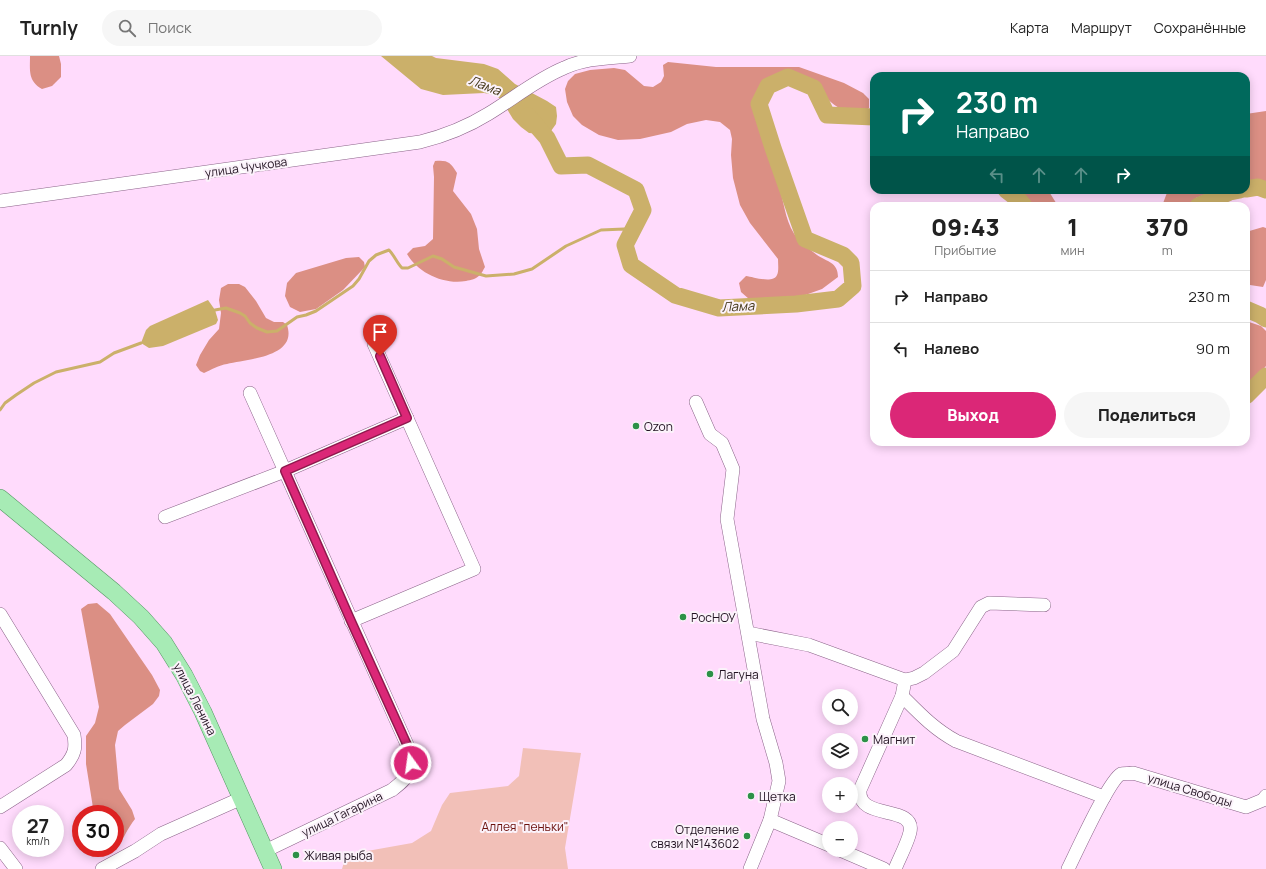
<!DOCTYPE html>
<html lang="ru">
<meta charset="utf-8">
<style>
:root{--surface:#fff;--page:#f6f6f6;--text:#222;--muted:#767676;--line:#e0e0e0;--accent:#db2777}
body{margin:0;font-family:Manrope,sans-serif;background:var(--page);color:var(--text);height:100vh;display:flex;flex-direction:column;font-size:15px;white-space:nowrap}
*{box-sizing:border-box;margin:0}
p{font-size:13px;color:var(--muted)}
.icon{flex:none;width:22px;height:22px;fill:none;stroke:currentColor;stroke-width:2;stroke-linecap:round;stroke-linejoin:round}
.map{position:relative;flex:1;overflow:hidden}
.sheet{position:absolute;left:870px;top:146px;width:380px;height:244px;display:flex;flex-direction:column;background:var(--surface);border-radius:12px;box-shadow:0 2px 10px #0003}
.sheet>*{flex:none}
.hud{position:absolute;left:870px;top:16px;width:380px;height:122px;border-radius:12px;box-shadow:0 2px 10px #0003;background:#00695c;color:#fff;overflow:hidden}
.fabs{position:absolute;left:822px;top:633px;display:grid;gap:8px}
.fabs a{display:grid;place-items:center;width:36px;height:36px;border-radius:50%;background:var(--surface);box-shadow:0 2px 10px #0003;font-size:20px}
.speed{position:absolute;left:12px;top:749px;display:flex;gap:8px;font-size:20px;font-weight:700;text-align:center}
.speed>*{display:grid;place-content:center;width:52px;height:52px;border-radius:50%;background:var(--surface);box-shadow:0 2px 10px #0003;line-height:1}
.speed small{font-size:10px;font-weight:400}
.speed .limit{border:6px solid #d22;background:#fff;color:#111}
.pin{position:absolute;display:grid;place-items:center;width:34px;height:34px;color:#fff;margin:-41px -17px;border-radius:50% 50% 50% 0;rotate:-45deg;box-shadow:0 0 4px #0007}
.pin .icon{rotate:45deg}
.me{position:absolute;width:44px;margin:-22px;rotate:346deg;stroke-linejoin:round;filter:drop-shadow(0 0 3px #0008)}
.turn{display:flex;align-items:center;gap:14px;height:84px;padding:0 20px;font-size:18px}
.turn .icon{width:52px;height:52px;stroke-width:2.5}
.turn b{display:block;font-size:28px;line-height:34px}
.lanes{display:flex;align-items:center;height:38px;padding:0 20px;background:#0003;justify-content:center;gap:20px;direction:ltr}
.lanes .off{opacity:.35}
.eta{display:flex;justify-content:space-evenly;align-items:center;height:68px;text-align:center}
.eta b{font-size:24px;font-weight:800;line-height:28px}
.button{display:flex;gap:8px;margin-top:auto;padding:8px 20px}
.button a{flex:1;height:46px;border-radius:24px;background:var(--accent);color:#fff;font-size:16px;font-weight:800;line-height:46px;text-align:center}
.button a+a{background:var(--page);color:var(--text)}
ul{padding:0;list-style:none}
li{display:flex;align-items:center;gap:12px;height:52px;padding:0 20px;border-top:1px solid var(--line)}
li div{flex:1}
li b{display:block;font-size:15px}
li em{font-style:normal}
header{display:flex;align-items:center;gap:24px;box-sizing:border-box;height:56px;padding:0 20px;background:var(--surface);border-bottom:1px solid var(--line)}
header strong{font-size:19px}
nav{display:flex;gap:22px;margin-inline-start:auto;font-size:14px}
.search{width:280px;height:36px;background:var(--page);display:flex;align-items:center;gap:10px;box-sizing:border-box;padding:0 14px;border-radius:22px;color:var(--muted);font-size:15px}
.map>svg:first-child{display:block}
</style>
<header>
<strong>Turnly</strong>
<div class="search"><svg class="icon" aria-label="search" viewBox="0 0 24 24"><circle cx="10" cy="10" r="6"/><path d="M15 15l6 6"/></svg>Поиск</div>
<nav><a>Карта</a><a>Маршрут</a><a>Сохранённые</a></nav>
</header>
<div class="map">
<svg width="1266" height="813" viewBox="0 0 1266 813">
<rect width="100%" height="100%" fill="#ffdbfc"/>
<!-- green -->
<path fill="#f2c0b8" d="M 523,692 L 581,697 L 565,792 L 568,813 L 342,813 L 344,806 L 356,797 L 412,787 L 431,775 L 442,749 L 450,737 L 508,730 L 519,720 Z"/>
<!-- forest -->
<g fill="#db8f84">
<path d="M 30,0 L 59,0 L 61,8 L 61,21 L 52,30 L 42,33 C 28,25 30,15 30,0 Z"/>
<path d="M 668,6 L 716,11 L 799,11 L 844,27 L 863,37 L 869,43 L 869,52 C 863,56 861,56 854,56 C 831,54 826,38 810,25 C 805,21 783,17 777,20 C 773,22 770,25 767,27 C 755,37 755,43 756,57 C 764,83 772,108 780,134 C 785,151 786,169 798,183 C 803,188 810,194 817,199 C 827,206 838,206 838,221 L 822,233 L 797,242 L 749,243 L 741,236 L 739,227 L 746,220 C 754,221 773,228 777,219 C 779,215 778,208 778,203 L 750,167 L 740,149 L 733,122 L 731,99 L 732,83 L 730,74 L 720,66 L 706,64 L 687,68 L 671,76 L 640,83 L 618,84 L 599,79 L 582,69 L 573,60 L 567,46 L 565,33 L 568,25 L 575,18 L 590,14 L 614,12 L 625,14 L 644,30 L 653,31 L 661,26 L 664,20 L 663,9 Z"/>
<path d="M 1266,55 L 1266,126 L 1246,128 L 1246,58 Z"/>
<path d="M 435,105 C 448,104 450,106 457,117 L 453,135 L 471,158 L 477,173 L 479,193 L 485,211 C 483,214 482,217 480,219 C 476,223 471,224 466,225 C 444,229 418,217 407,198 L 413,192 L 425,190 L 433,183 L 434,121 L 433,110 Z"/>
<path d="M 1015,134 L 1048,134 L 1058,150 L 1033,150 L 1030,145 Z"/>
<path d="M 1168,134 L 1216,134 L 1196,142 L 1187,150 L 1162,150 Z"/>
<path d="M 1263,171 L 1266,172 L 1266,224 L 1263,231 L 1250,229 L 1246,227 L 1246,176 Z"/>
<path d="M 359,201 L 364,206 L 365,211 L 343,234 L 316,253 L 300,256 L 290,251 L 285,240 L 287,227 L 296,217 L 346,202 Z"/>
<path d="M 228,228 L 239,228 L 245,231 L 256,245 L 266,262 L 274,266 L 283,266 L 287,269 C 298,301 247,303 227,308 C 219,309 211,314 204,317 L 200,315 L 196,309 L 200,299 L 209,284 L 219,273 L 221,257 L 219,244 L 221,232 Z"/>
<path d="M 1246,265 L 1261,270 L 1266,275 L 1266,310 L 1260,317 L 1246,329 Z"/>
<path d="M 97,547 L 110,558 L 152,619 L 160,634 L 159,640 L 153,648 L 125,669 L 118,675 L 115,689 L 119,733 L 132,754 L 135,763 C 127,773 123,784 116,794 L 102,796 L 100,792 L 115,792 L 115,758 L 94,758 L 86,708 L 86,680 L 95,667 L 99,651 L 81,553 L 88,548 Z"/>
</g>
<!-- water -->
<g fill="#cbb06a">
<path d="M 381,0 L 432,0 L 436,2 L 484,8 L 498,13 L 515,28 L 547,45 L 556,51 L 557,60 L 556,68 L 551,75 L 543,78 L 529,77 L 521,71 L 513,63 L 501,43 L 494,39 L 484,37 L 443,39 L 421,33 Z"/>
<path d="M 208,244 L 215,254 L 218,264 L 216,268 L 163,290 L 149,292 L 141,287 L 146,274 L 150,270 Z"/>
</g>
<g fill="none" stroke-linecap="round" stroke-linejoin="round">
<!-- stream -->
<g stroke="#cbb06a" stroke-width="3">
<path d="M 215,254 L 226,252 L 240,257 L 245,260 L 250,267 L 257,272 L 267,276 L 277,275 L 297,261 L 306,259 L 316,255 L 353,230 L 359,223 L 369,205 L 376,199 L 389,194 C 394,199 397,207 402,212 L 408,212 L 433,200 L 442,203 L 454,211 L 486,220 L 514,218 L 532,213 L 566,190 L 601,174 L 624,173 L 632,176"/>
<path d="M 0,354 L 5,347 L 16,339 L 34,327 L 56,316 L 100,306 L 114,297 L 141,287"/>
</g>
<!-- river -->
<g stroke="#cbb06a" stroke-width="17">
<path d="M 528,60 L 547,82 L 561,110 L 588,109 L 636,134 L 643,154 L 625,189 L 631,209 L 675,239 L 719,252 L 796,248 L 838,243 L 853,230 L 851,207 L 843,199 L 805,183 L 773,92 L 759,48 L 768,30 L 788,21 L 814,32 L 827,59 L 874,61"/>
<path d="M 1246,133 L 1258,131 L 1266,134"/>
<path d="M 1006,134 L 1019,144 L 1024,150"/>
<path d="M 1198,150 L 1230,136 L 1240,134"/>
<path d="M 1246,253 L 1260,259 L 1266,263"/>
<path d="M 1246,340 L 1266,320"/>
</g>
<defs>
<g id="minor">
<path d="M 0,145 L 420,86 C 444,80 467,71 488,58 C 513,43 537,23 564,12 C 585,2 608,2 630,0"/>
<path d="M 250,337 L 409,693 C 413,716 410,720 392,734 L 265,795"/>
<path d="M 696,346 L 710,378 L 722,387 L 733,413 L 727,463 L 763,663 L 776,707 L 779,725 L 770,764 L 750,813"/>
<path d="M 165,461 L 285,415 L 407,362"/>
<path d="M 0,558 L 74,679 C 76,692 75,698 66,709 L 0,751"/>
<path d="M 351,565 L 474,513 L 374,288"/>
<path d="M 748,577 L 809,589 L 905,624 L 914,622 L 924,617 L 953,595 L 981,551 L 989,547 L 1044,549"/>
<path d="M 902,640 C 920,658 934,673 956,685 L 1104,741"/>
<path d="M 770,764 L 829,789"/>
<path d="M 0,792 L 16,813"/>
<path d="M 840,794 L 884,813"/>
<path d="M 102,813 L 135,795 L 161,778 L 242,742"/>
<path d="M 895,813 C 899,803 908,786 910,776 C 916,748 857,765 860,734 L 902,640 L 905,624"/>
<path d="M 1068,813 C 1076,797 1109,724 1121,718 C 1124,717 1130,718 1133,717 L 1246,751 L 1263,744 L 1266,740"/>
</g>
<path id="major" d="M 0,442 L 114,536 L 141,561 L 164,587 L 184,619 L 203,656 L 273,813"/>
</defs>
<!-- minor casing -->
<use href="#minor" stroke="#8b6489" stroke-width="14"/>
<!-- major casing -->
<use href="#major" stroke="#539662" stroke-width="18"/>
<!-- minor -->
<use href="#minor" stroke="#fff" stroke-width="13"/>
<!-- major -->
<use href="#major" stroke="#a7ebb5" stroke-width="17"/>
</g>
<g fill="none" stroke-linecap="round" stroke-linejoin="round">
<defs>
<path id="route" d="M 380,300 L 407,362 L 285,415 L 351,565 L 409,693 L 411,707"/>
</defs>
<!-- route casing -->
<use href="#route" stroke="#8e194d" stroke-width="10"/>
<!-- route -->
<use href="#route" stroke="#db2777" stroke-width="7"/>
</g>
<!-- markers -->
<g fill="#2c9147" stroke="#fbf2fa" stroke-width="1.5">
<circle cx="636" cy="370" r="4"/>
<circle cx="683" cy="561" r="4"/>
<circle cx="710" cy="618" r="4"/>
<circle cx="865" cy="683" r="4"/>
<circle cx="751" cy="740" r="4"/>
<circle cx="747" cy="780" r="4"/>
<circle cx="296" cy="799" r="4"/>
</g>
<g text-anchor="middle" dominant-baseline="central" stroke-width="4" stroke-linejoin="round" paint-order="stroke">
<!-- street labels -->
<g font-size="12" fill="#221322" stroke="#fbf2fa">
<text transform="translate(246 111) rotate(-8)">улица Чучкова</text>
<text transform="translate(195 643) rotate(63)">улица Ленина</text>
<text transform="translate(1190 734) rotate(17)">улица Свободы</text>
<text transform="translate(342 758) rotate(-26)">улица Гагарина</text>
</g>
<!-- poi labels -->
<g font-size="12" fill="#221322" stroke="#fbf2fa" text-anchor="start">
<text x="644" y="370">Ozon</text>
<text x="691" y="561">РосНОУ</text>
<text x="718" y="618">Лагуна</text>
<text x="873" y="683">Магнит</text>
<text x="759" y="740">Щетка</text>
<text x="739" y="773" text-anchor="end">Отделение<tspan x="739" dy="14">связи №143602</tspan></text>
<text x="304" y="799">Живая рыба</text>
</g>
<!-- park labels -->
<g font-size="12" fill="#6b110d" stroke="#fbf2fa">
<text x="525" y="770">Аллея "пеньки"</text>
</g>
<!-- water labels -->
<g font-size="13" font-style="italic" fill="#433718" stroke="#fbf2fa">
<text transform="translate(485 29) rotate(21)">Лама</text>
<text transform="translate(738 250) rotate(-3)">Лама</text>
</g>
</g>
</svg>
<div class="fabs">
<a><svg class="icon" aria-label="search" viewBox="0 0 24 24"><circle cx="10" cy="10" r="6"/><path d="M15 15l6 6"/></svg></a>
<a><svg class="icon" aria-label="layers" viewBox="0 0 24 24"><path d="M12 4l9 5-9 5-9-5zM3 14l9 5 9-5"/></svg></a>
<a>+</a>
<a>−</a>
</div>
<div class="speed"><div>27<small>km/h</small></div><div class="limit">30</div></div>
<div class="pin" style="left:380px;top:300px;background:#d93025"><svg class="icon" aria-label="arrive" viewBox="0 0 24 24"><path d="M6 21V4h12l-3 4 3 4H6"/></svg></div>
<svg class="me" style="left:411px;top:707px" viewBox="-20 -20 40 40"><circle r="17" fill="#db2777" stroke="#fff" stroke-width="3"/><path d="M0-11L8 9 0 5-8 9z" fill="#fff"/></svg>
<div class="hud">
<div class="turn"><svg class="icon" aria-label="right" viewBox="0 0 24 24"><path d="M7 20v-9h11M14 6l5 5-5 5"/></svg><div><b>230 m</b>Направо</div></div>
<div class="lanes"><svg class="icon off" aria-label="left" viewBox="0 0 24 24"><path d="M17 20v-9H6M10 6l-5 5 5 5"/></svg><svg class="icon off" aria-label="ahead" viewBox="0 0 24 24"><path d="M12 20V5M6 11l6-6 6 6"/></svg><svg class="icon off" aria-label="ahead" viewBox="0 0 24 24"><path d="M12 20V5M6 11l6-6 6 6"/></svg><svg class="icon" aria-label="right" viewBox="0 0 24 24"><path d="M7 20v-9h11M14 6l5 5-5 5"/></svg></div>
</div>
<section class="sheet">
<div class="eta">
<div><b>09:43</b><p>Прибытие</p></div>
<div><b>1</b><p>мин</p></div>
<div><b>370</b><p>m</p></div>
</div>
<ul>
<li><svg class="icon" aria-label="right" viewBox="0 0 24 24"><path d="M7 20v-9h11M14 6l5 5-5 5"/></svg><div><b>Направо</b></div><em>230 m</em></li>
<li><svg class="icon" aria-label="left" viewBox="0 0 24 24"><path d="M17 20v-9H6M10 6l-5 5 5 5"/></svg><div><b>Налево</b></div><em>90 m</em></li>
</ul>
<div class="button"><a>Выход</a><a>Поделиться</a></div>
</section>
</div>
